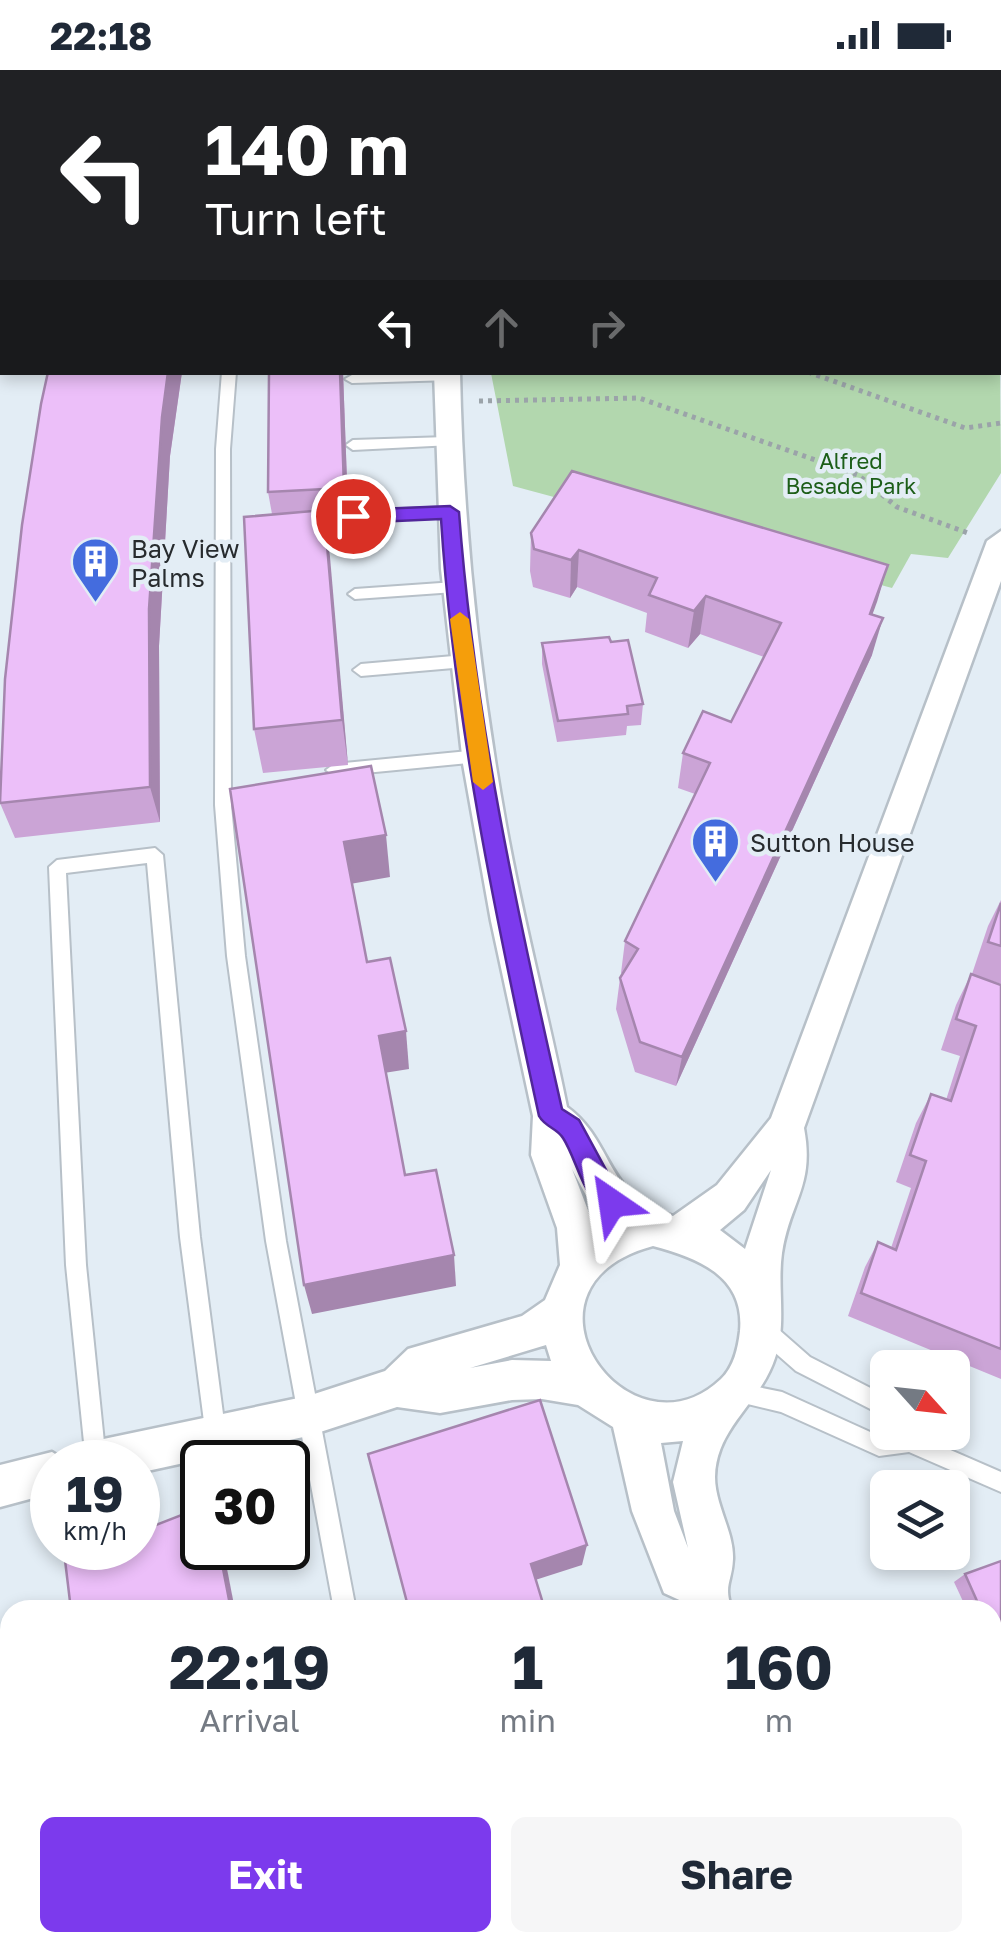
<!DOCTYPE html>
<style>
:root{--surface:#fff;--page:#f6f6f7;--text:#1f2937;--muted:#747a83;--accent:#7c3aed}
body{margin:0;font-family:"Golos Text",sans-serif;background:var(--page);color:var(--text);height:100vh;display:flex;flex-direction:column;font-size:38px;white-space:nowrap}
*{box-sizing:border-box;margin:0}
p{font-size:32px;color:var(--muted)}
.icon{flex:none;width:55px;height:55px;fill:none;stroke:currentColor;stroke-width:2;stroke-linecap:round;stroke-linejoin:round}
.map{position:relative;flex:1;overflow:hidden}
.side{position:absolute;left:0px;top:1530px;width:1002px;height:352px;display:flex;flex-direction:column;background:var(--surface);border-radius:30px 30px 0 0;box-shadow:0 5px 15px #0003}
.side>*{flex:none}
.hud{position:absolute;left:0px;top:0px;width:1002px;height:305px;box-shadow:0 5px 15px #0003;background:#202124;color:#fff;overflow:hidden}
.needle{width:65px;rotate:117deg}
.tools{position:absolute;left:870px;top:1280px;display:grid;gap:20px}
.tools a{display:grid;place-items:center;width:100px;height:100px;border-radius:15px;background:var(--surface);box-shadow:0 5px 15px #0003;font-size:50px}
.speed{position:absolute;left:30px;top:1370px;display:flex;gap:20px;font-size:50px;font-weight:700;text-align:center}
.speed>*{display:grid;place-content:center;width:130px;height:130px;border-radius:50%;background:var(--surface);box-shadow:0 5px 15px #0003;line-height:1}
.speed small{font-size:25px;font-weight:400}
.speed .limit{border:5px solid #111;border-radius:15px;background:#fff;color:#111}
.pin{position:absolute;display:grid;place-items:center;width:85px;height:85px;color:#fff;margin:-42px;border:5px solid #fff;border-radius:50%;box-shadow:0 2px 10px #0007}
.me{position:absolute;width:110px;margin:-55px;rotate:328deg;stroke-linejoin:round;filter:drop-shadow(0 0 8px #0008)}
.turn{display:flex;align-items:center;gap:35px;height:210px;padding:0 40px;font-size:45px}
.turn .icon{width:130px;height:130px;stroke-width:2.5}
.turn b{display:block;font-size:70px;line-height:85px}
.lanes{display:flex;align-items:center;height:95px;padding:0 40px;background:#0003;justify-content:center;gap:50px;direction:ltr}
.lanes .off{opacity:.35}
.eta{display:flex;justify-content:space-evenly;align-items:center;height:170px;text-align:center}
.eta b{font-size:60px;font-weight:700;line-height:70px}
.primary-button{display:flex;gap:20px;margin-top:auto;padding:20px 40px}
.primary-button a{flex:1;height:115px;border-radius:15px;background:var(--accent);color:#fff;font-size:40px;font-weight:700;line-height:115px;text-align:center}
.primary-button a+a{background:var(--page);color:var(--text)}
.status{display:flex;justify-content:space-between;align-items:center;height:70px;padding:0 50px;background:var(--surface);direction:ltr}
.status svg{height:28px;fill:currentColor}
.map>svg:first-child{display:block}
</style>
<div class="status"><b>22:18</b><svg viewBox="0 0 49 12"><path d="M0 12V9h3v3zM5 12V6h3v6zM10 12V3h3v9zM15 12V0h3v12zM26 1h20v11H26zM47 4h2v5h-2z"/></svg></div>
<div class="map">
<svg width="1001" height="1882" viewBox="0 0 1001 1882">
<rect width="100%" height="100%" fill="#e3edf5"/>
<!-- green -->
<path fill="#b2d7ae" d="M 1000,286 L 1001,403 L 948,488 L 911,484 L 892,518 L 513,416 L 491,303 L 1000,302 Z"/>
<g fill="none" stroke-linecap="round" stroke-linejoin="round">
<defs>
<g id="service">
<rect x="1000" y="265" width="1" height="8"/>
<path d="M 222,302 L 236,302 L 230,379 L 231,735 L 245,886 L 286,1171 L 356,1540 L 334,1540 L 266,1171 L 227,886 L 215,735 L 216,379 Z"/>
<path d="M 447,303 L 454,307 L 452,310 L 352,313 L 345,309 L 352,305 Z"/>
<path d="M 447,367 L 452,369 L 452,375 L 353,380 L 346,375 L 353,370 Z"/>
<path d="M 450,437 L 457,442 L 450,447 L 353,451 L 346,446 L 353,441 Z"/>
<path d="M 455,512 L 462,517 L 455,522 L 355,529 L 348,524 L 355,519 Z"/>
<path d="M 465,585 L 473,591 L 465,597 L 361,606 L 353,600 L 361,594 Z"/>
<path d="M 479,680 L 487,686 L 479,692 L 334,706 L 326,700 L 334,694 Z"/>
<path d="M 155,778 L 163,785 L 200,1167 L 226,1367 L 223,1374 L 216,1377 L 209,1374 L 206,1367 L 180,1167 L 147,793 L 66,803 L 86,1195 L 106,1392 L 86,1392 L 66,1195 L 49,797 L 57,790 Z"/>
<path d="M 762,1249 L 769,1251 L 810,1287 L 888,1327 L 888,1348 L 796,1301 L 755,1265 L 752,1258 L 755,1251 Z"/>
<path d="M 738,1313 L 782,1322 L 879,1366 L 904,1362 L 916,1365 L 1001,1402 L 1001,1422 L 909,1382 L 879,1386 L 781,1342 L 731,1330 L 728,1323 L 731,1316 Z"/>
<path d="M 412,1872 L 436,1872 L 438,1882 L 414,1882 Z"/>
</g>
<g id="minor">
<rect x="0" y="173" width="2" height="14"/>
<path d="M 434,302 L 460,302 C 463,455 479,605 506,755 C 523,850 548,943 567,1037 C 615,1072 604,1127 673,1146 L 717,1115 L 771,1048 L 987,471 L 1001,461 L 1001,511 L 804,1058 C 815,1116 790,1131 782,1183 C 777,1217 787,1255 775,1288 C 760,1334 716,1357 715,1407 C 715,1435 734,1462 733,1489 C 732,1513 723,1514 732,1540 L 688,1540 L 686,1533 L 664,1523 L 632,1441 L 613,1357 L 578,1335 L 542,1329 L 512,1330 L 440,1343 L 397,1337 L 308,1366 L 138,1403 L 138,1392 L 73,1392 L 79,1377 L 94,1371 L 308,1326 L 385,1301 L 408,1279 L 522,1246 L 545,1230 L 560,1195 L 557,1158 L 531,1085 L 533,1046 L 491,851 L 463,694 L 441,499 ZM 572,1099 L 590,1133 L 610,1155 L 596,1161 ZM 771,1100 L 745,1179 L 720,1160 L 744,1140 ZM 653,1176 C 698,1188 745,1206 740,1261 C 738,1278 734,1297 721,1309 C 629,1396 501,1217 653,1176 ZM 546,1275 L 551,1291 L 512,1290 L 470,1298 ZM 683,1371 L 673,1412 L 688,1478 L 674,1441 L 661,1373 Z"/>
<path d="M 52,1382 L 68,1392 L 52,1392 L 52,1423 L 0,1437 L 0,1395 Z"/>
<path d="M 800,1872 L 848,1872 L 851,1882 L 803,1882 Z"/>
</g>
<path id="tertiary" d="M 0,1838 L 10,1843 L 10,1872 L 31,1872 L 33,1882 L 0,1882 Z"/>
</defs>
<!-- service casing -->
<use href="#service" stroke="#b7c0c8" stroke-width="4"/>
<!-- minor casing -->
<use href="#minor" stroke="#b7c0c8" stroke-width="5"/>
<!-- tertiary casing -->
<use href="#tertiary" stroke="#b7c0c8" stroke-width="5"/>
<!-- path -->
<g stroke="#9ba3a9" stroke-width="5" stroke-dasharray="4 5" stroke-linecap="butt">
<path d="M 808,302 L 965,358 L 1001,353"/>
<path d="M 479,331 L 639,328 L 858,405 L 897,437 L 968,463"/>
</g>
<!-- service -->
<use href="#service" fill="#fff" fill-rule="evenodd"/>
<!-- minor -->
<use href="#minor" fill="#fff" fill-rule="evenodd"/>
<!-- tertiary -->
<use href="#tertiary" fill="#fff" fill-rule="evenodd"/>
</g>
<!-- wall -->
<g fill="#cba4d6">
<path d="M 1001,0 L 1001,199 L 1000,198 Z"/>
<path d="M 48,302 L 182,302 L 170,386 L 159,576 L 160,752 L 15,768 L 0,733 Z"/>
<path d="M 343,302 L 349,466 L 327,467 L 348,695 L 263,703 L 254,659 L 272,444 L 268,422 Z"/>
<path d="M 531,463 L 888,495 L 872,545 L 872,585 L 676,1016 L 635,1002 L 616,939 L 620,908 L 623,904 L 621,903 L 625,871 L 695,724 L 678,718 L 683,683 L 731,652 L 764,587 L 700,564 L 688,578 L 645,562 L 647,543 L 577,517 L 570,528 L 533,517 L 530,501 Z"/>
<path d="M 611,572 L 643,634 L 641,655 L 627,656 L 626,665 L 557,672 L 542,594 L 542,573 Z"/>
<path d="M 1001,830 L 1001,914 L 972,904 L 988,856 Z"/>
<path d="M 971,904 L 1001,915 L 1001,1309 L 848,1246 L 865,1197 L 878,1172 L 891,1178 L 911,1118 L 896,1112 L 916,1053 L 931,1024 L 946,1030 L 960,986 L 941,980 L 956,935 Z"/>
<path d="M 1001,1491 L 1001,1617 L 992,1598 L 992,1540 L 967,1540 L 954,1512 L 965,1504 Z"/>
<path d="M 1001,1691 L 1001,1882 L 961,1882 L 956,1872 L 992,1872 L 992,1695 Z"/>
</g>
<!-- shaded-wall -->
<g fill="#a586ae">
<path d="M 168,302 L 182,302 L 170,386 L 159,576 L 160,752 L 150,717 L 149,539 L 162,347 Z"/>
<path d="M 340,302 L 343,302 L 349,466 L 344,418 Z"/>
<path d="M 324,440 L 330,487 L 348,695 L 342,650 Z"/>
<path d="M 579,480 L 577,517 L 570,528 L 571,490 Z"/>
<path d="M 888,495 L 877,532 L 859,581 L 870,544 Z"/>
<path d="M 706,526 L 700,564 L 688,578 L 694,541 Z"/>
<path d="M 883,548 L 872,585 L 676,1016 L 682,987 Z"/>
<path d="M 386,765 L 390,807 L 350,814 L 344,772 Z"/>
<path d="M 406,961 L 409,999 L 384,1003 L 379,966 Z"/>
<path d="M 454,1185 L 456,1216 L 312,1244 L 304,1215 Z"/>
<path d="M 587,1475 L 582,1495 L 529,1512 L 531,1494 Z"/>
<path d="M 219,1478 L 223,1478 L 235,1540 L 231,1540 Z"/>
<path d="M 294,1872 L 300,1872 L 301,1882 L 296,1882 Z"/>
</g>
<!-- building -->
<g fill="#ecbff9" stroke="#a586ae" stroke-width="2.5">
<path d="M 125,0 L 207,0 L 217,2 L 122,2 Z"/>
<path d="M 547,0 L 1001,0 L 1001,156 L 1000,2 L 545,2 Z"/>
<path d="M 48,302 L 168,302 L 162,347 L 149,539 L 150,717 L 0,733 L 5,609 L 22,455 L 41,334 Z"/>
<path d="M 269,302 L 340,302 L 344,418 L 268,422 Z"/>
<path d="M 572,401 L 888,495 L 870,544 L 883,548 L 682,987 L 640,972 L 620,908 L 638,879 L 625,871 L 710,693 L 683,683 L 703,641 L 731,652 L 781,553 L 706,526 L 694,541 L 649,525 L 657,508 L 579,480 L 571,490 L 534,479 L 531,463 Z"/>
<path d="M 324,440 L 342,650 L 254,659 L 244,447 Z"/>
<path d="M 609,567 L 611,572 L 628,570 L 643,634 L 627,636 L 628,644 L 558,651 L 542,573 Z"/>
<path d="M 371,696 L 386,765 L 344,772 L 367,892 L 390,888 L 406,961 L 379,966 L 405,1105 L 436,1100 L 454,1185 L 304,1215 L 230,719 Z"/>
<path d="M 1001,833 L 1001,876 L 988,872 Z"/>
<path d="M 971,904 L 1001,915 L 1001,1279 L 861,1223 L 878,1172 L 896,1180 L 926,1091 L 910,1085 L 931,1024 L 951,1031 L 976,956 L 956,949 Z"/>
<path d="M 540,1330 L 587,1475 L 531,1494 L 545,1540 L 409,1540 L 368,1384 Z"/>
<path d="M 202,1437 L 202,1478 L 219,1478 L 231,1540 L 71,1540 L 65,1490 L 97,1478 L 138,1478 L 138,1462 Z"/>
<path d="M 1001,1491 L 1001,1584 L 992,1565 L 992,1540 L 981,1540 L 965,1504 Z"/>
<path d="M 1001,1693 L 1001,1882 L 978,1882 L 973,1872 L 992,1872 L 992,1696 Z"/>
<path d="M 112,1872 L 294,1872 L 296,1882 L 113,1882 Z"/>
<path d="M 496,1872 L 720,1872 L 723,1882 L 499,1882 Z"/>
</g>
<!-- route -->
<path fill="#7c3aed" stroke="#51269a" stroke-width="2.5" d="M 450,436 L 459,442 C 474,645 517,842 562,1039 L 579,1050 L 624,1133 L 620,1141 L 612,1144 C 583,1133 578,1091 563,1068 C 557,1058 545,1057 539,1046 C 496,849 454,651 441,449 L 353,453 L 344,446 L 353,440 Z"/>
<!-- slow -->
<path fill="#f59e0b" d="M 460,542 L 469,549 L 493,712 L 483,720 L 473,712 L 450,549 Z"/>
<!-- icons -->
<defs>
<symbol id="building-pin" viewBox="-11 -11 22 30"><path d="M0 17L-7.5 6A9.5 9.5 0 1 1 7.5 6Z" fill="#446cde" stroke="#e3edf5"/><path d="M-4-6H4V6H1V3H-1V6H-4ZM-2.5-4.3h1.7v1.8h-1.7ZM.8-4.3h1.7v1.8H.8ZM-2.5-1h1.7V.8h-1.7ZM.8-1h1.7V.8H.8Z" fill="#fff"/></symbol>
</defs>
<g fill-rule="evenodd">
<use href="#building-pin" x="68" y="464" width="55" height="75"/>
<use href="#building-pin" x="688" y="744" width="55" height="75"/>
</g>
<g text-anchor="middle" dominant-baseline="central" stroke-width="9" stroke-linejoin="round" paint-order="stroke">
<!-- far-park labels -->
<g font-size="22" fill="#1c5e18" stroke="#e3edf5">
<text x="851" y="390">Alfred<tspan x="851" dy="25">Besade Park</tspan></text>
</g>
<!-- poi labels -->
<g font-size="25" fill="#272b2e" stroke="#e3edf5" text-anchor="start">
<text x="131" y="478">Bay View<tspan x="131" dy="29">Palms</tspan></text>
<text x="750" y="772">Sutton House</text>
</g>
</g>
</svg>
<div class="tools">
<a><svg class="needle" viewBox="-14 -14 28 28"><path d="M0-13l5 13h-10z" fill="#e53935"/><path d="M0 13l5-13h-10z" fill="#747a83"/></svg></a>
<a><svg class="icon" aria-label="layers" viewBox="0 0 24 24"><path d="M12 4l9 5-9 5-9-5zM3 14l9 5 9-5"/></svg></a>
</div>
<div class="speed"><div>19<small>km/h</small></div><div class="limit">30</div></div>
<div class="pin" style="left:353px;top:446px;background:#d93025"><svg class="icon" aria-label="arrive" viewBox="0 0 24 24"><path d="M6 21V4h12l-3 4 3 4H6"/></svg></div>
<svg class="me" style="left:612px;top:1133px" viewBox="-20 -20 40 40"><path d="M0-17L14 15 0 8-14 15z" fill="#7c3aed" stroke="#fff" stroke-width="4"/></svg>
<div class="hud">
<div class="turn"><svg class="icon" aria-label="left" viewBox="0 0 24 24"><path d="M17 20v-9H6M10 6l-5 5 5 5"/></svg><div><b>140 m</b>Turn left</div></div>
<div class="lanes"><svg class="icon" aria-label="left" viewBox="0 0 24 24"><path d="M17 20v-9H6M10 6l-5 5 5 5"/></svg><svg class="icon off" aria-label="ahead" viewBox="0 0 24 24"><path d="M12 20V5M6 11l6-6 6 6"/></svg><svg class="icon off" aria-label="right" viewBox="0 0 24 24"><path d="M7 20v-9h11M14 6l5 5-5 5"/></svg></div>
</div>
<section class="side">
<div class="eta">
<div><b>22:19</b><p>Arrival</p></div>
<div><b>1</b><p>min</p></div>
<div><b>160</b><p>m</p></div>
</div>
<div class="primary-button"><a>Exit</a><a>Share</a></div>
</section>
</div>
